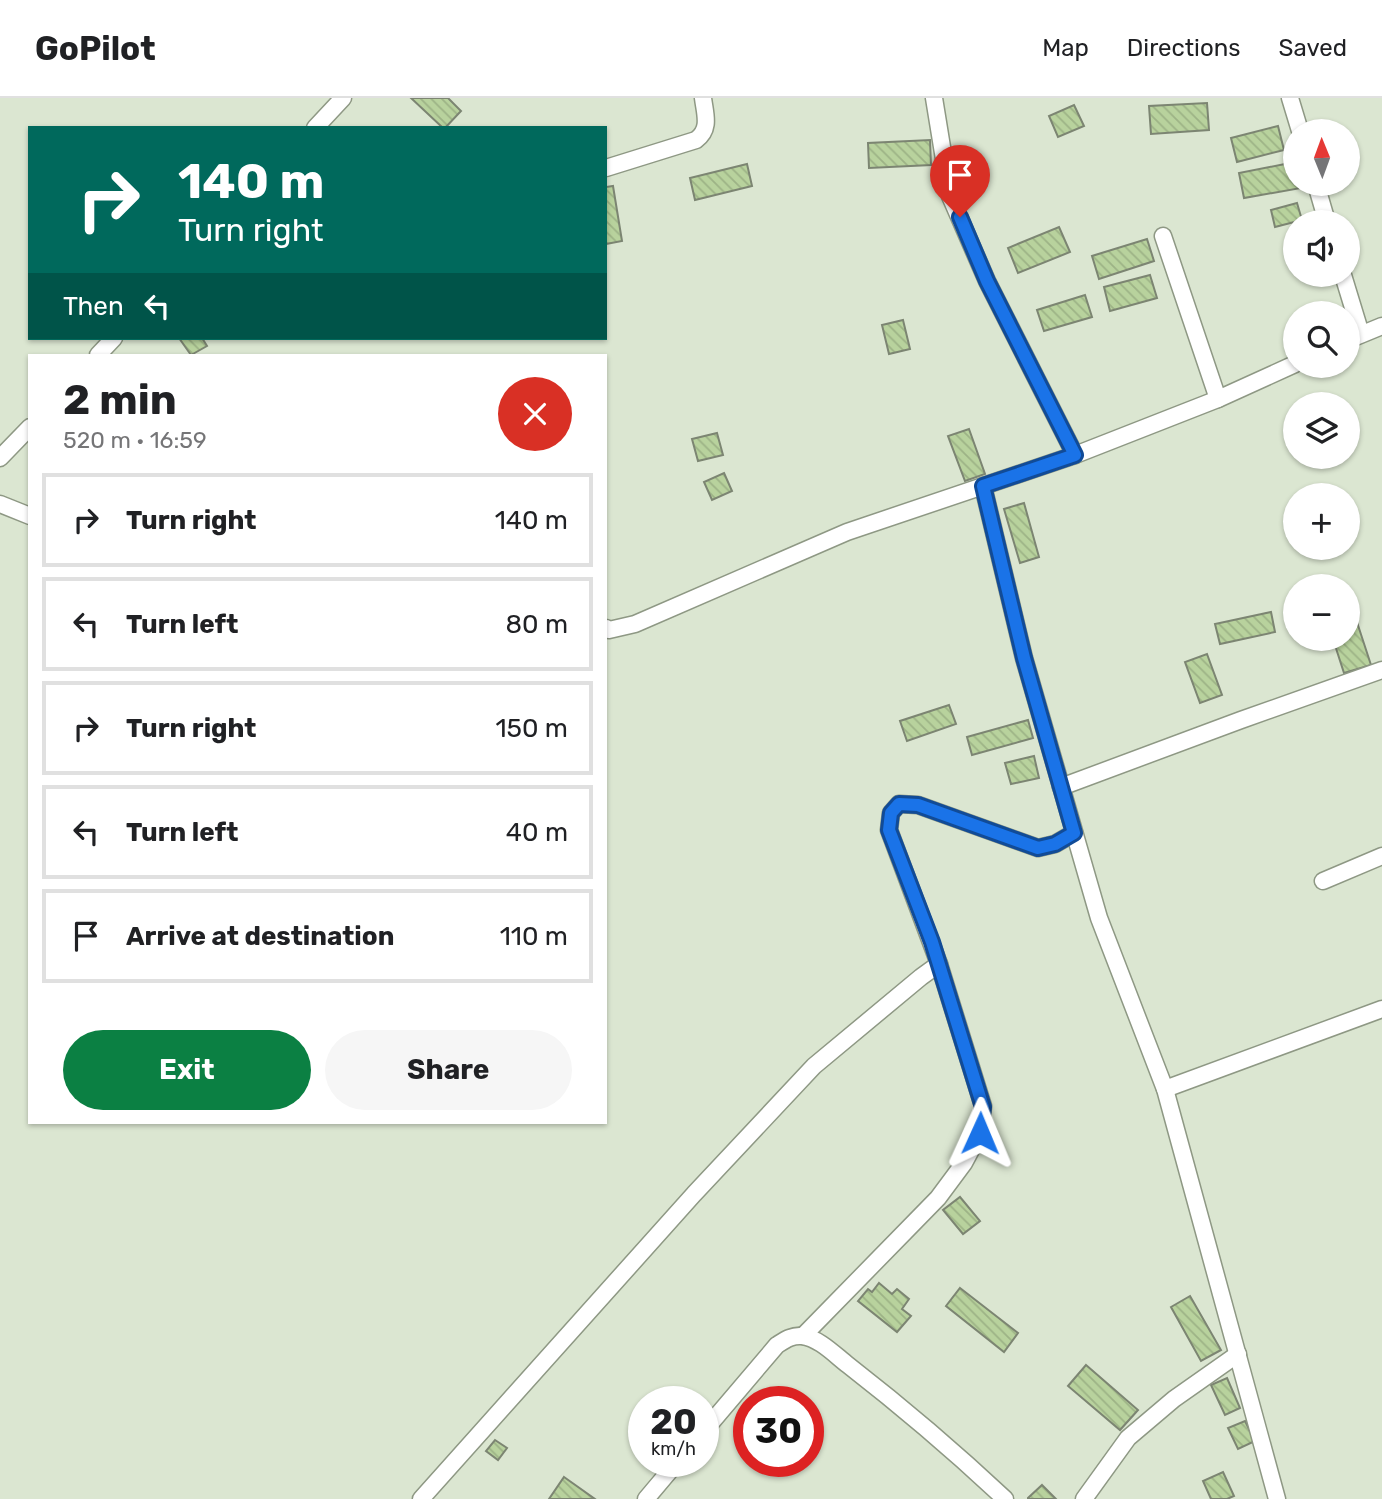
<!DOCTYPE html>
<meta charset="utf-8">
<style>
:root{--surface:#fff;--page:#f6f6f6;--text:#202124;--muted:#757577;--line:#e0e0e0;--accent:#0b8043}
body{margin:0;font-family:Rubik,sans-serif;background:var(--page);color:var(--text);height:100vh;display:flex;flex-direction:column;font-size:26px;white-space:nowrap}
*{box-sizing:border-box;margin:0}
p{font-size:23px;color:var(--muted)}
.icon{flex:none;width:38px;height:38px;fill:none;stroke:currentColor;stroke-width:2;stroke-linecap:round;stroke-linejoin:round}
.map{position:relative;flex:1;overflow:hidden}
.sheet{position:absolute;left:28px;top:256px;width:579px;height:770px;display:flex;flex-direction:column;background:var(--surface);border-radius:0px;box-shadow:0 2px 5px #0004}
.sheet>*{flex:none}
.hud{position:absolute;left:28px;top:28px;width:579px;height:214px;border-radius:0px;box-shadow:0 2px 5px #0004;background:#00695c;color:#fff;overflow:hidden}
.needle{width:46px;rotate:359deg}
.buttons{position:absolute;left:1283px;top:21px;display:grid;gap:14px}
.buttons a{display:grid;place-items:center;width:77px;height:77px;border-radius:50%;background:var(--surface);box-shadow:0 2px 5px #0004;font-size:35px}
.speed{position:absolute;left:628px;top:1288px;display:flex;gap:14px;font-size:35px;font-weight:700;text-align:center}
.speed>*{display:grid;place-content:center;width:91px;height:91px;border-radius:50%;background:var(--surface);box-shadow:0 2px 5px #0004;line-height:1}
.speed small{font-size:18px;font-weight:400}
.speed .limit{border:10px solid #d22;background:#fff;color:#111}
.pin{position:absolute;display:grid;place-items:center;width:60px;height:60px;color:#fff;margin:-72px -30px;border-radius:50% 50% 50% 0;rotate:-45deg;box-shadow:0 0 7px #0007}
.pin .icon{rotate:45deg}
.me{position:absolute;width:77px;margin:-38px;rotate:1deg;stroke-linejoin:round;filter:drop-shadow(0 0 5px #0008)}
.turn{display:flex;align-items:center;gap:24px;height:147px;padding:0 35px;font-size:32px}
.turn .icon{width:91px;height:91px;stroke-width:2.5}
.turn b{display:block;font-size:49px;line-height:60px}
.then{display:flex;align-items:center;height:66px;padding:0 35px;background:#0003;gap:14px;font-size:26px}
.round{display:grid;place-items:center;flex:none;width:74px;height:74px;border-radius:37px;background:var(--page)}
.head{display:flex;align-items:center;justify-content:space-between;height:119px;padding:0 35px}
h1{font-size:42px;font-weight:700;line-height:52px}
.action{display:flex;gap:14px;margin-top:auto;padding:14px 35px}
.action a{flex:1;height:80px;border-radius:42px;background:var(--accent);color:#fff;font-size:28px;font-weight:700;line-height:80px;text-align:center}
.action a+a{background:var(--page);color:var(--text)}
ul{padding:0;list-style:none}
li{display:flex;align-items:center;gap:21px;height:94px;margin:0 14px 10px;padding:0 21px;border:4px solid var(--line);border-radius:0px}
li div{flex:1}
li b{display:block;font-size:26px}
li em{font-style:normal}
header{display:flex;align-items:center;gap:42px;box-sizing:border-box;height:98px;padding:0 35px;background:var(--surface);border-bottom:2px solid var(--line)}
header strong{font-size:33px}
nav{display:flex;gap:38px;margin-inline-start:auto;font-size:24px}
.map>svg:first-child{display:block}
</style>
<header>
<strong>GoPilot</strong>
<nav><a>Map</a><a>Directions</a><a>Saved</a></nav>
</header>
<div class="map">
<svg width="1382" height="1401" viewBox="0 0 1382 1401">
<defs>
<pattern id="building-back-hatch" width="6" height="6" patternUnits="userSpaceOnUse" patternTransform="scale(1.75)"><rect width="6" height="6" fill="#b8d29d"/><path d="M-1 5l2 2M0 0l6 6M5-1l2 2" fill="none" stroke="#9db386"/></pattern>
</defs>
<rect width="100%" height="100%" fill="#dbe6d1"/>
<!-- building -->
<g fill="url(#building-back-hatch)" stroke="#7c8572" stroke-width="2">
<path d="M 411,0 L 448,0 L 461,13 L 445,30 L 443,30 Z"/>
<path d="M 1207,5 L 1209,32 L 1151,36 L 1149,8 Z"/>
<path d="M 1074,7 L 1084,28 L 1058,39 L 1049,18 Z"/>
<path d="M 1278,28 L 1284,52 L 1237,64 L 1231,40 Z"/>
<path d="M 930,42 L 931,67 L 869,70 L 868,45 Z"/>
<path d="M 1295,64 L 1295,86 L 1301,86 L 1301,90 L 1244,100 L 1239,75 Z"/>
<path d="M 747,66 L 752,88 L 695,102 L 690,80 Z"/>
<path d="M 613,88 L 622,143 L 606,146 L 606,89 Z"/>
<path d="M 1297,105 L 1302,122 L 1275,129 L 1271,112 Z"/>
<path d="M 1059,129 L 1070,154 L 1018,175 L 1008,150 Z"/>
<path d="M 1147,141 L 1154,163 L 1099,181 L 1092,158 Z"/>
<path d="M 1150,177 L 1157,200 L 1110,213 L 1104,189 Z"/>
<path d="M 1085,197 L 1092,219 L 1044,233 L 1037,212 Z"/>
<path d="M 903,222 L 910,251 L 889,256 L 882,227 Z"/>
<path d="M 179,240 L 202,240 L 207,248 L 191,257 Z"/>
<path d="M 969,331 L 985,376 L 965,383 L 948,338 Z"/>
<path d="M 717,335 L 723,357 L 698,363 L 692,341 Z"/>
<path d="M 724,375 L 732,393 L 712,402 L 704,384 Z"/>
<path d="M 1024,405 L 1039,459 L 1020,465 L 1004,411 Z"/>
<path d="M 1271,514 L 1275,534 L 1220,546 L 1215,526 Z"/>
<path d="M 1354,515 L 1371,567 L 1344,575 L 1333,541 L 1348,541 L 1348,517 Z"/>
<path d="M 1207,556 L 1222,597 L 1200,605 L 1185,564 Z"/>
<path d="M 949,607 L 956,626 L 907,643 L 900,623 Z"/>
<path d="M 1028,622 L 1033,640 L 972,657 L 967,639 Z"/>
<path d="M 1034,658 L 1039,680 L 1011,686 L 1005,665 Z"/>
<path d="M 960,1099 L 980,1123 L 963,1136 L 943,1112 Z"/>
<path d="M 879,1185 L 892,1196 L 897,1191 L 909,1201 L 902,1211 L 911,1218 L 897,1234 L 858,1203 L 868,1191 L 872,1194 Z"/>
<path d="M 960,1190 L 1018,1235 L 1004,1254 L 946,1208 Z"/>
<path d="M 1190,1198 L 1221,1252 L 1201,1263 L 1171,1209 Z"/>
<path d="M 1086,1267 L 1138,1312 L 1120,1332 L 1068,1288 Z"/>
<path d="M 1227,1280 L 1240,1310 L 1225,1317 L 1211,1287 Z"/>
<path d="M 1245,1323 L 1255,1343 L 1238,1351 L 1228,1330 Z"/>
<path d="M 495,1342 L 507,1350 L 498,1362 L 486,1353 Z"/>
<path d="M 1223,1374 L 1234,1398 L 1227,1401 L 1211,1401 L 1203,1383 Z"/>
<path d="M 564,1379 L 595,1401 L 549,1401 Z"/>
<path d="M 1042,1387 L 1056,1401 L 1028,1401 L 1028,1400 Z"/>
</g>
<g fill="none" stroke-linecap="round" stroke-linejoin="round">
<defs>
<g id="minor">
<path d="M 934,0 L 950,98 L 987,183 L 1075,357"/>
<path d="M 1290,0 L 1300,33"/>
<path d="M 315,30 L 343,0"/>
<path d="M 606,70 L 696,42 C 711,31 705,16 703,0"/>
<path d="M 1316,86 L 1327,124"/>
<path d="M 1163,138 L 1218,301"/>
<path d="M 1343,177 L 1361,236"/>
<path d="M 1348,242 L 1382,228"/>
<path d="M 98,257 L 114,240"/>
<path d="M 0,360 L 30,329"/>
<path d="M 983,388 L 1024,560 L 1099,820 L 1165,991 L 1277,1401"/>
<path d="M 0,406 L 30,418"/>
<path d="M 606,530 L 609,532 L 635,526 L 847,434 L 1075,357 L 1218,301 L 1295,266"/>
<path d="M 1061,689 L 1241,622 L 1382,572"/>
<path d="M 1323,783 L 1382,758"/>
<path d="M 1165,991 L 1382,911"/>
<path d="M 803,1238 L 938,1100 L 964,1065 L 980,1035 L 983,1008 L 939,866"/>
<path d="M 704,1333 L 777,1247 C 785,1242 792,1237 802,1238 C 819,1240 835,1257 848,1267 C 902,1309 955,1354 1005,1401"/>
<path d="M 421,1401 L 694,1096 L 814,968 L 921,879 L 939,866 L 889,732 L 891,715 L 899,706 L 918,707 L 1038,750 L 1055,746 L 1074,735"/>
<path d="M 646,1401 L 678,1363"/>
<path d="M 1084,1401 L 1128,1340 L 1174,1301 L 1238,1256"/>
</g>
</defs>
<!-- minor casing -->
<use href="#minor" stroke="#8e9884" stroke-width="19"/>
<!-- minor -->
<use href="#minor" stroke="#fff" stroke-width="16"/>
</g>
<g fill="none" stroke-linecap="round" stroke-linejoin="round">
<defs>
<path id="route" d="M 960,119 L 987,183 L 1075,357 L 983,388 L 1024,560 L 1074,735 L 1055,746 L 1038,750 L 918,707 L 899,706 L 891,715 L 889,732 L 932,844 L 983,1009 L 980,1035"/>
</defs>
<!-- route casing -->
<use href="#route" stroke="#114b97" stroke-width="18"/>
<!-- route -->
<use href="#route" stroke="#1a73e8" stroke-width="12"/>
</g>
</svg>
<div class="buttons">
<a><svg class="needle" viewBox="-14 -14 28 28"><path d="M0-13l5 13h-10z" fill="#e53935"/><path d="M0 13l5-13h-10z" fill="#757577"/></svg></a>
<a><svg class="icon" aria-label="sound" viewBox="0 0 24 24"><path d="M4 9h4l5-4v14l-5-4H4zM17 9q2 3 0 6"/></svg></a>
<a><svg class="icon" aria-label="search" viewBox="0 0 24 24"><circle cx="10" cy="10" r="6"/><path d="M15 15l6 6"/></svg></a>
<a><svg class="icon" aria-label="layers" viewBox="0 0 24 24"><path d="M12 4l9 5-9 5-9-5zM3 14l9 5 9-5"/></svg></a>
<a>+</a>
<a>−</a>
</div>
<div class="speed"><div>20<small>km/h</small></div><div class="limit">30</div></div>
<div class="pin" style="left:960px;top:119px;background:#d93025"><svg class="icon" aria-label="arrive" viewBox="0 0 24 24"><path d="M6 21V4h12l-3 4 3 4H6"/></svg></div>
<svg class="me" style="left:980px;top:1035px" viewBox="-20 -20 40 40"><path d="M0-17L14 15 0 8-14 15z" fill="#1a73e8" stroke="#fff" stroke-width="4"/></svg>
<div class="hud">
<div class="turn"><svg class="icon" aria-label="right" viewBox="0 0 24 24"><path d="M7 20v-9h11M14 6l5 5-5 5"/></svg><div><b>140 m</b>Turn right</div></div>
<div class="then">Then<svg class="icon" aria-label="left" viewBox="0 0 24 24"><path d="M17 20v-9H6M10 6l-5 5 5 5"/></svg></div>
</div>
<section class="sheet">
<div class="head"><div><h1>2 min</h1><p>520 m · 16:59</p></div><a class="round" style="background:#d93025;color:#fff"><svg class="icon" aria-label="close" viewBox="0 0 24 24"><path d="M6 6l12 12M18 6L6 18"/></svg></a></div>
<ul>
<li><svg class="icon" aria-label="right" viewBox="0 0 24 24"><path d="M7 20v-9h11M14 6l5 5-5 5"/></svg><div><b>Turn right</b></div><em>140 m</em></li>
<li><svg class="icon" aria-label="left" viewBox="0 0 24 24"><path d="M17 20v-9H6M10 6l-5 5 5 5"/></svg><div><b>Turn left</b></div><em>80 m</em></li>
<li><svg class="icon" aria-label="right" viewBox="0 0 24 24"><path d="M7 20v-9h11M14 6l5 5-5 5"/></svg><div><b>Turn right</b></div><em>150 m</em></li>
<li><svg class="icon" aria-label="left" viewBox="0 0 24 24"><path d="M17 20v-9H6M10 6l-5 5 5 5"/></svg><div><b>Turn left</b></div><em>40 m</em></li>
<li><svg class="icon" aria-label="arrive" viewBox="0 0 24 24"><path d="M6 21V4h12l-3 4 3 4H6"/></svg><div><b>Arrive at destination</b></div><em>110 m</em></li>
</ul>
<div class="action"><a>Exit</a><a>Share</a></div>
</section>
</div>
